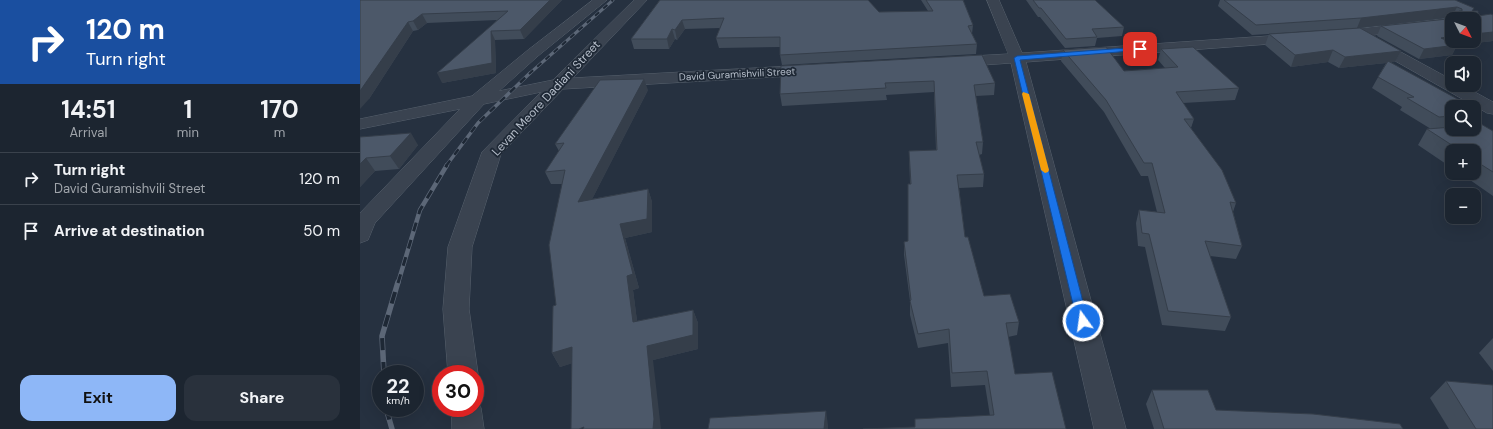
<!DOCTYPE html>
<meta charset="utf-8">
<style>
:root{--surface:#1c2530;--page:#29313c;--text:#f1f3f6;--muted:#a0a5ab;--line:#3a424c;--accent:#8eb7f7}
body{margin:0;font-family:"DM Sans",sans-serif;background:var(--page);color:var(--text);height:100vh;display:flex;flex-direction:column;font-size:15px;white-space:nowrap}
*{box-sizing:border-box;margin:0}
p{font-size:13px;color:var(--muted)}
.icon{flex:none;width:22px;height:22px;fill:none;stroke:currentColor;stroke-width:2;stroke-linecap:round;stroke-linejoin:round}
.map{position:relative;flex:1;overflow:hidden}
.details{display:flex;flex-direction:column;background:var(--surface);width:360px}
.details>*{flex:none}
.guide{background:#1a4fa0;color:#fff;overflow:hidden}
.needle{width:26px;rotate:132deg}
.buttons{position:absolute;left:1085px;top:12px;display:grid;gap:8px}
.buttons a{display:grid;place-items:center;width:36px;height:36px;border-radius:8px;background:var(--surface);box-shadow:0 4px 16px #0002,0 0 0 1px var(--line);font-size:20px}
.speed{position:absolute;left:12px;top:365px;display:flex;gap:8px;font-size:20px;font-weight:700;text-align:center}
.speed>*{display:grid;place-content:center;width:52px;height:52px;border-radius:50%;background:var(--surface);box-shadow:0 4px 16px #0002,0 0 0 1px var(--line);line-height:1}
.speed small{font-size:10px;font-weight:400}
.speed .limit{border:6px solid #d22;background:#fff;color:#111}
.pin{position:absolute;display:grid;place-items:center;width:34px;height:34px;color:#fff;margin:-17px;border-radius:8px;box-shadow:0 2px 6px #0006}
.me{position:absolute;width:44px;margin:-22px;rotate:346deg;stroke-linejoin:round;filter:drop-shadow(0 0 3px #0008)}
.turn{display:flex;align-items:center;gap:14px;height:84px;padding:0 20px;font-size:18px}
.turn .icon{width:52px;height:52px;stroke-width:2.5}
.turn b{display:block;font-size:28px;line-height:34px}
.eta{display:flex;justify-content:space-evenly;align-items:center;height:68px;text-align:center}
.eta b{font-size:24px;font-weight:700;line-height:28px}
.action{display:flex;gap:8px;margin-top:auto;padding:8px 20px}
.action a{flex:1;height:46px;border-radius:12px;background:var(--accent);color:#111;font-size:16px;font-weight:700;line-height:46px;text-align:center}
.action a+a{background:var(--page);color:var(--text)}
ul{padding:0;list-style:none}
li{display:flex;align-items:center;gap:12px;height:52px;padding:0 20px;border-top:1px solid var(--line)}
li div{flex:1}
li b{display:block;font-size:15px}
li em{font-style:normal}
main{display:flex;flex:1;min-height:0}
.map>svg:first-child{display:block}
</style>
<main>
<section class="details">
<div class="guide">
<div class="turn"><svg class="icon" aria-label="right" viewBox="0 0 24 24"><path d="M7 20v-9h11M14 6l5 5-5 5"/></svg><div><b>120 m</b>Turn right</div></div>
</div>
<div class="eta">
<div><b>14:51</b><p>Arrival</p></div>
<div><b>1</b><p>min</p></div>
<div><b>170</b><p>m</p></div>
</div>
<ul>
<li><svg class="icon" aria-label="right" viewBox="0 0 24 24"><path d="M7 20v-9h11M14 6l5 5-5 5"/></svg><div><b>Turn right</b><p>David Guramishvili Street</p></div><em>120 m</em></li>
<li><svg class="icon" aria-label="arrive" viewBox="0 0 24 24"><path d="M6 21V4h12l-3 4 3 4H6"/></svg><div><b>Arrive at destination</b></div><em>50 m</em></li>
</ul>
<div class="action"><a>Exit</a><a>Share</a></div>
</section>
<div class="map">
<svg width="1133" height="429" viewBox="0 0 1133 429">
<rect width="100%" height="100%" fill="#263140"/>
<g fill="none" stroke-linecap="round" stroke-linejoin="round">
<defs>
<g id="minor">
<path d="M 233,0 L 247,0 L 178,56 L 139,91 L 193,80 L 274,0 L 287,0 L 213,78 L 450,65 L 456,67 L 458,70 L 456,73 L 450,75 L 203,89 L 141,154 L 112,247 L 109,309 L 118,374 L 115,379 L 115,374 L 88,374 L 83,309 L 88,247 L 122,152 L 181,92 L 124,104 L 15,223 L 8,240 L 0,243 L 0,213 L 100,109 L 0,129 L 0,119 L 112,96 L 168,50 Z"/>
<path d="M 627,0 L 639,0 L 662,53 L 937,34 L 942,35 L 944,38 L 942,41 L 937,42 L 666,62 L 766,429 L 734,429 L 651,63 L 595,67 L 590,65 L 587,62 L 590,59 L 595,57 L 648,54 Z"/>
<path d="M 1092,18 L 1096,19 L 1092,19 L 1092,26 L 978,39 L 973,38 L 971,35 L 973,32 L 978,31 Z"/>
<path d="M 1012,38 L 1017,39 L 1092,80 L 1092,85 L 1102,85 L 1133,102 L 1133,114 L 1127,113 L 1007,45 L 1005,42 L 1007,39 Z"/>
<path d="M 115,398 L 121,408 L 124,429 L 92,429 L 91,408 L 115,408 Z"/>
</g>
</defs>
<!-- minor casing -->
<use href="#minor" stroke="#57616d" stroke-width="1"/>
<!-- minor -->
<use href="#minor" fill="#3a4350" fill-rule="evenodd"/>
<defs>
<path id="rail-far3" d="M 169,74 L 253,0"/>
<path id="rail-far2" d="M 86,166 L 118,123 L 170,73"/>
<path id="rail-far1" d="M 38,283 L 60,210 L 87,165"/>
<g id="rail">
<path d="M 24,374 L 22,336 L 38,282"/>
<path d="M 26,408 L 32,429"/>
</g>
</defs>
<!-- rail-far3 casing -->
<use href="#rail-far3" stroke="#5c6777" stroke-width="3"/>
<!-- rail-far2 casing -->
<use href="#rail-far2" stroke="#5c6777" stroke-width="3.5"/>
<!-- rail-far1 casing -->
<use href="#rail-far1" stroke="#5c6777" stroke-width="4.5"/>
<!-- rail casing -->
<use href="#rail" stroke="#5c6777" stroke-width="5.5"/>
<!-- rail-far3 -->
<use href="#rail-far3" stroke="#1e2835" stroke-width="2" stroke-dasharray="5.5" stroke-linecap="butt"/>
<!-- rail-far2 -->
<use href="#rail-far2" stroke="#1e2835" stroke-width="2.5" stroke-dasharray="7" stroke-linecap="butt"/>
<!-- rail-far1 -->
<use href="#rail-far1" stroke="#1e2835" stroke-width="3" stroke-dasharray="9" stroke-linecap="butt"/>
<!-- rail -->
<use href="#rail" stroke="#1e2835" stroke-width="4" stroke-dasharray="12" stroke-linecap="butt"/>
</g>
<!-- wall -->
<g fill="#414c5a">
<path d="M 0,0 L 202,0 L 164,39 L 135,40 L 136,73 L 82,83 L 137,20 L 67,23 L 58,30 L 53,31 L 9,99 Z"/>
<path d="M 561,0 L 603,0 L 613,25 L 612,34 L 617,44 L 616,54 L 422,65 L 420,55 L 420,47 L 359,48 L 356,38 L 360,28 L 325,29 L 317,40 L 315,39 L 309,49 L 274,49 L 271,39 L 299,1 L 519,12 L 568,11 Z"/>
<path d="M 666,0 L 735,0 L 764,27 L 762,36 L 737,38 L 735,46 L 705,48 L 680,17 L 678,17 Z"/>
<path d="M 860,0 L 1095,0 L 1112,11 L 1118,16 L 1133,15 L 1133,41 L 1097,45 L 1092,55 L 1059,59 L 1017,36 L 1021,26 L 1095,18 L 1092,17 L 997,28 L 892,35 L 858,6 Z"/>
<path d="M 909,34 L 1041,51 L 1035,62 L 1031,62 L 1092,107 L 1092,129 L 1114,129 L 1114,108 L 1122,112 L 1114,124 L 1133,131 L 1133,196 L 1100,173 L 1114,173 L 1114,151 L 1092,151 L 1092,168 L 1058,145 L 1067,129 L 1071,129 L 1040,110 L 1042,107 L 1012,88 L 1026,63 L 979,68 L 968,62 L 931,67 L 905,45 Z"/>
<path d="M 801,49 L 879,88 L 875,100 L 823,103 L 834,119 L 831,128 L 876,203 L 873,212 L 882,246 L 876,259 L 850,256 L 871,317 L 865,331 L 802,325 L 785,247 L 778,246 L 776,223 L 779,210 L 797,212 L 788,176 L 781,176 L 744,112 L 701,61 L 703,50 L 764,71 L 805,68 L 798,60 Z"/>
<path d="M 421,66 L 635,83 L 634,95 L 616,96 L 623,142 L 622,154 L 619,155 L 624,174 L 623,187 L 599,188 L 605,237 L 624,296 L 659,322 L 657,335 L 648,337 L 655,374 L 706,429 L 555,427 L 630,416 L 625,385 L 591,387 L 588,343 L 558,348 L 550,315 L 550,301 L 544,255 L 544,242 L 548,241 L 550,184 L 549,151 L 576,150 L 574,92 L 526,95 L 527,100 L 422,106 L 420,94 Z"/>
<path d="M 288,90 L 232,199 L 288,189 L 292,202 L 292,232 L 265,238 L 279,288 L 273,290 L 277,321 L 333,310 L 338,323 L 338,349 L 293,360 L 212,363 L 200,367 L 192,353 L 196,305 L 202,184 L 191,184 L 185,172 L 199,151 L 195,144 Z"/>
<path d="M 0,137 L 58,145 L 39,169 L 15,171 L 0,187 Z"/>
<path d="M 1133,338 L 1133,371 L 1119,353 Z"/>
<path d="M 1086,381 L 1133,429 L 1089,429 L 1070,398 Z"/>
<path d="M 792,390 L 856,410 L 1043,429 L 794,429 L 786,404 Z"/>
</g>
<!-- shaded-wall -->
<g fill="#353e4a">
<path d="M 190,0 L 202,0 L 164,39 L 160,30 Z"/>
<path d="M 1097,7 L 1092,17 L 997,28 L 1001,18 Z"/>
<path d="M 62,14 L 67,23 L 58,30 L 53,21 Z"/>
<path d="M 322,20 L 325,29 L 317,40 L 315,30 Z"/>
<path d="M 48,22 L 53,31 L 9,99 L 0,109 L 0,91 Z"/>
<path d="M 312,29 L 315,39 L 309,49 L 307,39 Z"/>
<path d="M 131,31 L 135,40 L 136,73 L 82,83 L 77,73 Z"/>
<path d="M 1133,32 L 1133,41 L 1075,48 L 1081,38 L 1092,36 L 1092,41 L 1114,41 L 1114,34 Z"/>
<path d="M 1097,45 L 1092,55 L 1059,59 L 1064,49 Z"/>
<path d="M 973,50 L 968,62 L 931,67 L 935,55 Z"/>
<path d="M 1041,51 L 1035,62 L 979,68 L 985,57 Z"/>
<path d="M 284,79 L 288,90 L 224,215 L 218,202 Z"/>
<path d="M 51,133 L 58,145 L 39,169 L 30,156 Z"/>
<path d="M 6,158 L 15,171 L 0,187 L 0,164 Z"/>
<path d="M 288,189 L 292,202 L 292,232 L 265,238 L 279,288 L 273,290 L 279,336 L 273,322 L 267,276 L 260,224 Z"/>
<path d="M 333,310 L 338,323 L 338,349 L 293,360 L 301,429 L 293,429 L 287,346 Z"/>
<path d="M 212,347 L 220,361 L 200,367 L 192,353 Z"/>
<path d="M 466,411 L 468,425 L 468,429 L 464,429 Z"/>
</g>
<!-- building -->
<g fill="#4c5869" stroke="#353e4a">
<path d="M 0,0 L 190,0 L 160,30 L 131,31 L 132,63 L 77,73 L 148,11 L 62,14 L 53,21 L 48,22 L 0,91 Z"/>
<path d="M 300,0 L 508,0 L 519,12 L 573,11 L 566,0 L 603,0 L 613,25 L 608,26 L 617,44 L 420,55 L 420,37 L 356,38 L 364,18 L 322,20 L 315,30 L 312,29 L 307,39 L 271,39 Z"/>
<path d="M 673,0 L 735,0 L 764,27 L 732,29 L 737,37 L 706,39 L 681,8 L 679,8 Z"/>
<path d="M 864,0 L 1095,0 L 1114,8 L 1112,11 L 1118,11 L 1118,16 L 1131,14 L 1133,15 L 1133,32 L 1114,34 L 1114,19 L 1092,19 L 1092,36 L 1081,38 L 1097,45 L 1064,49 L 1021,26 L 1097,18 L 1099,11 L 1102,11 L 1102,9 L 1097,7 L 1001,18 L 896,25 Z"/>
<path d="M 1000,28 L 1041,51 L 985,57 L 973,50 L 935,55 L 909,34 Z"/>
<path d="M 746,47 L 764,71 L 818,67 L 801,49 L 833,47 L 879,88 L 816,92 L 834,119 L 824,119 L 862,170 L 876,203 L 870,202 L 882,246 L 845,241 L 871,317 L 808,311 L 789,234 L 782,233 L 779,210 L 805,213 L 792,163 L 784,163 L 746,100 L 703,50 Z"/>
<path d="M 622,55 L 635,83 L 614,85 L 623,142 L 616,142 L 624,174 L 597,175 L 605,237 L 608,237 L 624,296 L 650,294 L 659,322 L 646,323 L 655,374 L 692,372 L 706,429 L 503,429 L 555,427 L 555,419 L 634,415 L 627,371 L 592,373 L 589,329 L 558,334 L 550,301 L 551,300 L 544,242 L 548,241 L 548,184 L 551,184 L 549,151 L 577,150 L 574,81 L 525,83 L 526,88 L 420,94 L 421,66 Z"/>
<path d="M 1028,61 L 1112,107 L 1092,107 L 1092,116 L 1079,117 L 1047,98 L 1054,97 L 1018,77 Z"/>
<path d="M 284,79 L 218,202 L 288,189 L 287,219 L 260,224 L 273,274 L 267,276 L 273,322 L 333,310 L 333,335 L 287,346 L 294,419 L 293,429 L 223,429 L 224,427 L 219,429 L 211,429 L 212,347 L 192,353 L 193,306 L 196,305 L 189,245 L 205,170 L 185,172 L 204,143 L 195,144 L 240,80 Z"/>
<path d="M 1114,108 L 1122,112 L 1114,113 Z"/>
<path d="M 1121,124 L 1133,131 L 1133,172 L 1114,160 L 1114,151 L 1101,151 L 1067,129 L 1092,127 L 1092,129 L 1114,129 L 1114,125 Z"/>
<path d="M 51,133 L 30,156 L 6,158 L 0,164 L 0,137 Z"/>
<path d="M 1086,381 L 1133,385 L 1133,429 L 1116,429 Z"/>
<path d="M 792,390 L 848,390 L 856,410 L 953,414 L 1040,424 L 1043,429 L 804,429 Z"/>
<path d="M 466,411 L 464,429 L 348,429 L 350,418 Z"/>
</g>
<!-- route -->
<path fill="#1a73e8" stroke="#114b97" d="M 780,47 L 783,48 L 783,50 L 660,60 L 728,321 L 727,324 L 723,325 L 719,324 L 717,321 L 654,58 L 657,56 Z"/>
<!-- slow -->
<path fill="#f59e0b" d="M 663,92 L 669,94 L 689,170 L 688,172 L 685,173 L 681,170 L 662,94 Z"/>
<g text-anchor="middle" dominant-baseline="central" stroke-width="3.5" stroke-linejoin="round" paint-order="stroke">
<!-- far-street labels -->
<g font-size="10" fill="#b6beca" stroke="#1e2835">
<text transform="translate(377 74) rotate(-3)">David Guramishvili Street</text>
</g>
<!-- street labels -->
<g font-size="12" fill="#b6beca" stroke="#1e2835">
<text transform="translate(186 98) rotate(-47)">Levan Meore Dadiani Street</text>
</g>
</g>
</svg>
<div class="buttons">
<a><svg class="needle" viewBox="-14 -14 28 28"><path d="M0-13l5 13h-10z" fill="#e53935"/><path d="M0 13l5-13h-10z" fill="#a0a5ab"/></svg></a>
<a><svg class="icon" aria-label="sound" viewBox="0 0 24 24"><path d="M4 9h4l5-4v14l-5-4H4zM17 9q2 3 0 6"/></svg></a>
<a><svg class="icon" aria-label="search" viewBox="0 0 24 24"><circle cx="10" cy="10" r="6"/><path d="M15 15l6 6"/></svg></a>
<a>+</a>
<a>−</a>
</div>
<div class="speed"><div>22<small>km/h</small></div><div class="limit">30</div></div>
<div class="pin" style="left:780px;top:49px;background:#d93025"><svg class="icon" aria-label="arrive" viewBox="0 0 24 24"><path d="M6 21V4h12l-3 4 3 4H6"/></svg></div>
<svg class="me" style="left:723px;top:321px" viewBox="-20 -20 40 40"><circle r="17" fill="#1a73e8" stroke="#fff" stroke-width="3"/><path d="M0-11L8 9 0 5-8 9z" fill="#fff"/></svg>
</div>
</main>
